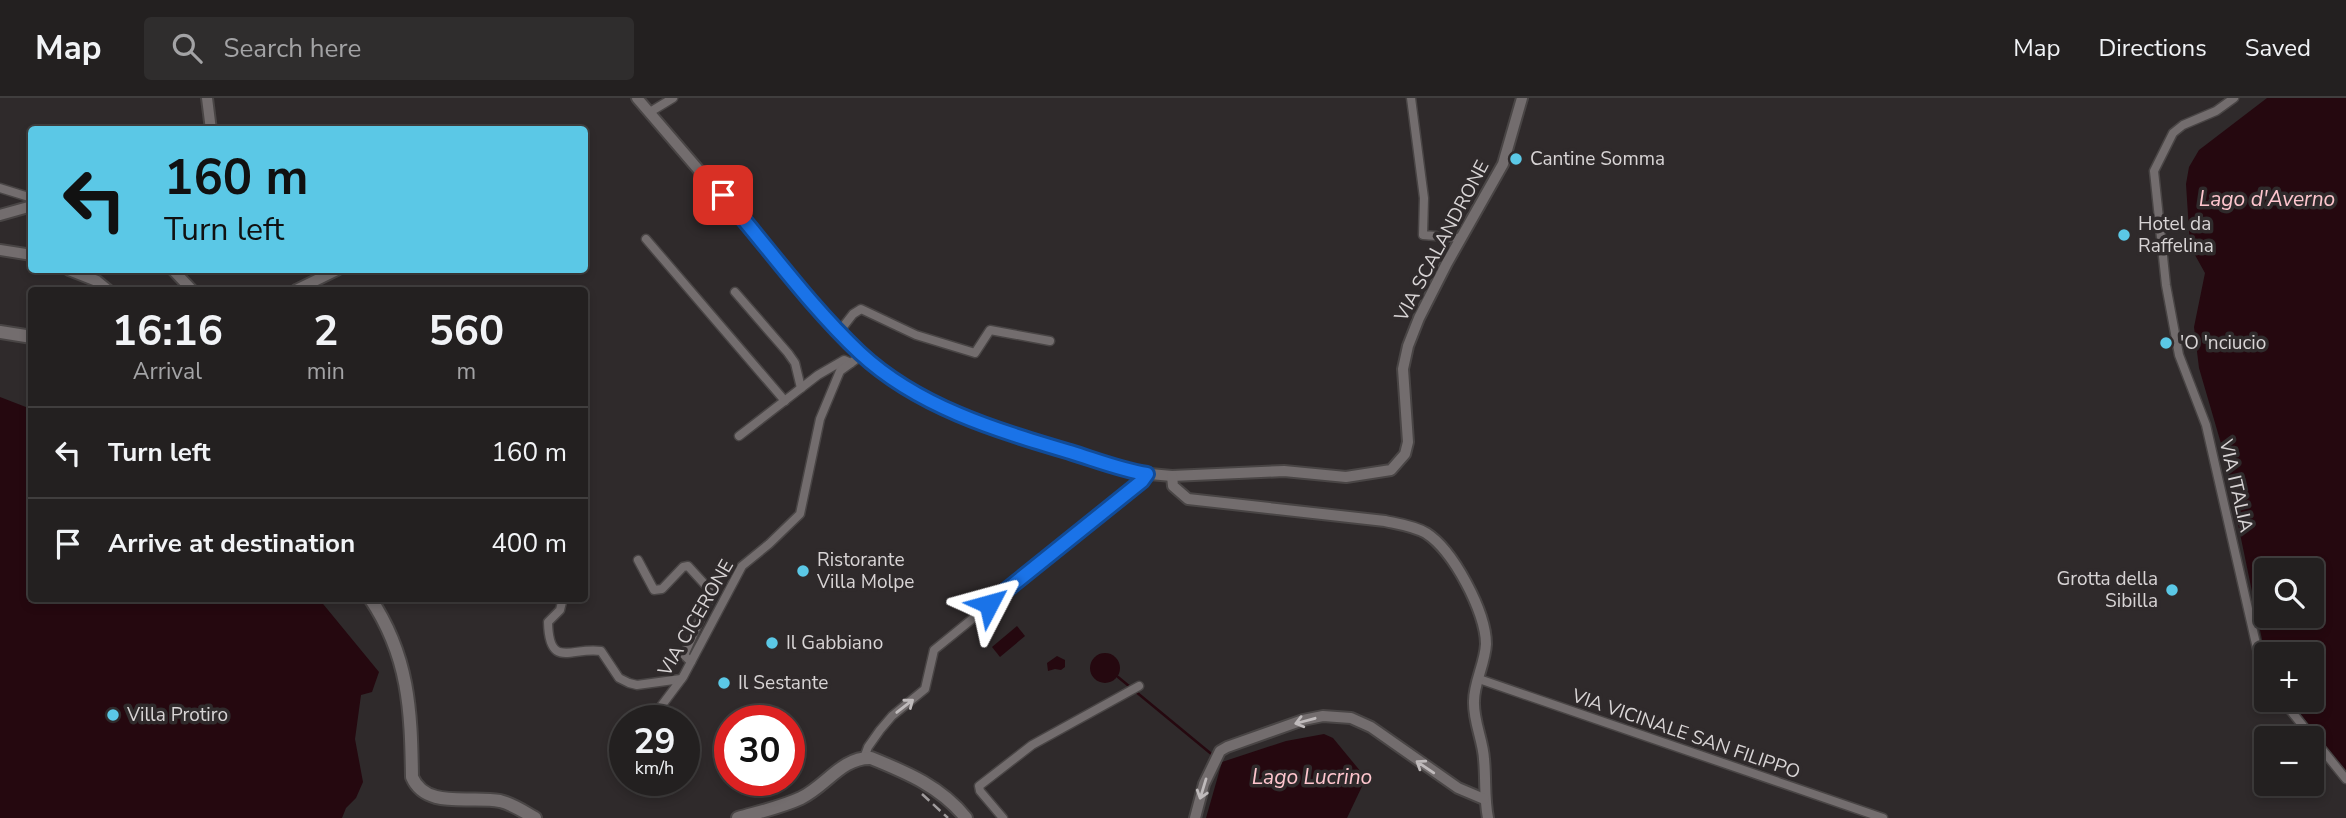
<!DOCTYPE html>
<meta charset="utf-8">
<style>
:root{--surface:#232020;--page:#2f2d2d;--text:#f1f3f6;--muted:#a3a3a5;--line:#403e3e}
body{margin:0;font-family:"Nunito Sans",sans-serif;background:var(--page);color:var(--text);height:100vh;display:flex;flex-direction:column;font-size:26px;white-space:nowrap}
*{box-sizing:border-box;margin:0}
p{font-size:23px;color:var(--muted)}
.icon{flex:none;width:38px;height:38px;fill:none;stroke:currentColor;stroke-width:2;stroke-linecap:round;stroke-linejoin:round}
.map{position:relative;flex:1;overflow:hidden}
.side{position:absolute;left:28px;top:189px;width:560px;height:315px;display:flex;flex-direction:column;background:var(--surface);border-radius:7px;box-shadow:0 4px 10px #0003,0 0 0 2px var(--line)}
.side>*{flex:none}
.banner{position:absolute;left:28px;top:28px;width:560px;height:147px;border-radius:7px;box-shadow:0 4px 10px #0003,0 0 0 2px var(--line);background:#5bc8e6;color:#111;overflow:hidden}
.controls{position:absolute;left:2254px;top:460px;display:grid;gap:14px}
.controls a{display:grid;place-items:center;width:70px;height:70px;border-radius:7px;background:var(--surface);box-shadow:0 4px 10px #0003,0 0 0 2px var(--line);font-size:35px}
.speed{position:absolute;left:609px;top:607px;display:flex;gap:14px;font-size:35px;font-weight:700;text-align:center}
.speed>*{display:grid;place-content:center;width:91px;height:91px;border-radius:50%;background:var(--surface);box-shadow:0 4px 10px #0003,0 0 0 2px var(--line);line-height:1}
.speed small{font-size:18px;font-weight:400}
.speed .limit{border:10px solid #d22;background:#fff;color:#111}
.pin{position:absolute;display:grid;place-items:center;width:60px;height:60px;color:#fff;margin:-30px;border-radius:14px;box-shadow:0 4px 10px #0006}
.me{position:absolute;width:77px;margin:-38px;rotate:51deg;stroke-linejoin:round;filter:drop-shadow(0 0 5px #0008)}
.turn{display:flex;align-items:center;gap:24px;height:147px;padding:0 21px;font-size:32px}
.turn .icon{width:91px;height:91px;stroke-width:2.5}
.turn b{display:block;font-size:49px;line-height:60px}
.eta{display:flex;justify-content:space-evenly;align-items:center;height:119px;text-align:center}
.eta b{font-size:42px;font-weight:700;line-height:49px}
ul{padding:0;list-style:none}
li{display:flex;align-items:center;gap:21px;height:91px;padding:0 21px;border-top:2px solid var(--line)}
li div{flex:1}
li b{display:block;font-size:26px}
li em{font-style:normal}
header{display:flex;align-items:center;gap:42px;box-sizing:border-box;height:98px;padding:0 35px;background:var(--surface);border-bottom:2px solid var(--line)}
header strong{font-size:33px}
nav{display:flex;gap:38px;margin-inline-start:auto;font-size:24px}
.search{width:490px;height:63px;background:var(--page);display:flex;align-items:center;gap:18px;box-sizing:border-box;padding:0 24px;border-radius:7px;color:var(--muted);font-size:26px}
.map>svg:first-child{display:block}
</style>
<header>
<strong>Map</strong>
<div class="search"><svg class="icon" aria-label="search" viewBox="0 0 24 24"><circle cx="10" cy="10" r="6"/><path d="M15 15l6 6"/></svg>Search here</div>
<nav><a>Map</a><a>Directions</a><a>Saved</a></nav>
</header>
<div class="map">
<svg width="2346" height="720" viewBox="0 0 2346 720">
<rect width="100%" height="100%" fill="#2f2a2b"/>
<!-- water -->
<g fill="#25080f" fill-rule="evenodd">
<path d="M 2267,0 L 2346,0 L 2346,675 L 2290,602 L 2312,602 L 2312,556 L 2266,556 L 2266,559 L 2265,556 L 2222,349 L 2199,270 L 2194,229 L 2205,175 L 2190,148 L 2186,86 L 2189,69 L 2199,52 ZM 2312,472 L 2312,518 L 2266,518 L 2266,472 Z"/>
<path d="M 0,299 L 31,311 L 32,500 L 319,501 L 379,574 L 372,594 L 361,597 L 355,641 L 363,684 L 356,700 L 346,710 L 342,720 L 0,720 Z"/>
<path d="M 1017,528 L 1025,538 L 1000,559 L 992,549 Z"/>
<circle cx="1105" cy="570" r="15"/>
<path d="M 1057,558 L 1065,562 L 1065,569 L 1061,572 L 1055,571 L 1048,573 L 1047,565 Z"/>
<path d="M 1324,636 L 1333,640 L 1366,680 L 1347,720 L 1206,720 L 1222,664 L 1286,643 Z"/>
</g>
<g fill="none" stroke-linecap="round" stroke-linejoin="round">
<!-- stream -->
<path stroke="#25080f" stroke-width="2.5" d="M 1118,579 L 1215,659"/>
<defs>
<g id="minor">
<path d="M 1411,0 L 1424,100 L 1423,137 L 1461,140"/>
<path d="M 2234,0 L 2216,13 L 2183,27 L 2173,35 L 2154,73 L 2166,187 L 2179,257 L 2206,327 L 2259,559 L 2266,577"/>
<path d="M 650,14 L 673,0"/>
<path d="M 0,90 L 32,100"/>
<path d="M 646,141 L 785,303"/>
<path d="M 735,194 L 788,255 L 795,265 L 801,290"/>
<path d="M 839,234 L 853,216 L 861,211 L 916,237 L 975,255 L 990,232 L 1050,243"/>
<path d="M 739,338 L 818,277 L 844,262 L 851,265"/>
<path d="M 638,462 L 654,492 L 662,491 L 683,469 L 688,468 L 709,491 L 710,499 L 684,557 L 691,564"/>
<path d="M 563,500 L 560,512 L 548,524 C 549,573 573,548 601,553 L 619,580 L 629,585 L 637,587 L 681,581"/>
<path d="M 1479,581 L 1883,720"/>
<path d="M 2282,602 L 2346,681"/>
<path d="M 650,623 L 683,579 L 742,468 L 769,446 L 800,416 L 820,321 L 840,273 L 862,257"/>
<path d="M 864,660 L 868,649 L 880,632 L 892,618 L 925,591 L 934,552 L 1142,383 L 1147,376"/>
<path d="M 1003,720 L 980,693 L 979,688 L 1032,647 L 1139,588"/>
</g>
<g id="tertiary">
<path d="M 207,0 L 211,32"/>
<path d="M 637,0 L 830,225 L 862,257 L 898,285 L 942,310 L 996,332 L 1139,375 L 1172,378 L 1284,373 L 1346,379 L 1391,372 L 1405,356 L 1408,344 L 1403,271 L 1408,248 L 1419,220 L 1447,165 L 1503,66 L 1522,0"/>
<path d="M 0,117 L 32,108"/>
<path d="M 0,152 L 32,157"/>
<path d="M 69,172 L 97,183 L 108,192"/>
<path d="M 173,172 L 192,192"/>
<path d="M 296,192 L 337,172"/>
<path d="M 1172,378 L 1173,388 L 1188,401 L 1385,423 C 1399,426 1414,428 1426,435 C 1453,452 1486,514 1486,546 C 1485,566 1474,584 1474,603 C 1473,623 1483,642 1484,661 C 1486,681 1484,700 1488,720"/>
<path d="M 1195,720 L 1204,686 L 1220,653 L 1227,649 L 1303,622 L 1323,618 L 1351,620 L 1371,629 L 1458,690 L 1484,701"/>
</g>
<g id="secondary">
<path d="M 0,234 L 32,239"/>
<path d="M 370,500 C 409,558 411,612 412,679 C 426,712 471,697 500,703 C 513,706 524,714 535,720"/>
<path d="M 738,720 C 759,714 782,709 801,700 C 826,688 842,659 871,660 C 908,675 941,689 966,720"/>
</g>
</defs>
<!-- minor casing -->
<use href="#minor" stroke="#494545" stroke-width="11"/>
<!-- tertiary casing -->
<use href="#tertiary" stroke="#494545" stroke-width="14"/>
<!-- secondary casing -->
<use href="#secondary" stroke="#494545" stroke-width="16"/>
<!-- minor -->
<use href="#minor" stroke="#736d6e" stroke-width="8"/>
<!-- tertiary -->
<use href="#tertiary" stroke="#736d6e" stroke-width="10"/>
<!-- secondary -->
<use href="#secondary" stroke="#736d6e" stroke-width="12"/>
<!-- rail -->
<path stroke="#a09c9d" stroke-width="2.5" stroke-dasharray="10 5" stroke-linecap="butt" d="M 922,696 L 948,720"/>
</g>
<!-- one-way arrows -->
<defs><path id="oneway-shaft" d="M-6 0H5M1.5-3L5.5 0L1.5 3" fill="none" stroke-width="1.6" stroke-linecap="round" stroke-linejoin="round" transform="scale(1.75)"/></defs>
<g stroke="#bfbabb">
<use href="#oneway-shaft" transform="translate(905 608) rotate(-38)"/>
<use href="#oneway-shaft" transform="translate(1305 623) rotate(165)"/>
<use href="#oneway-shaft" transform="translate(1425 669) rotate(-146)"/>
<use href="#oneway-shaft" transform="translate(1203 691) rotate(107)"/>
</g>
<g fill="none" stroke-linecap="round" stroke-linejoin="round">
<defs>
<path id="route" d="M 723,97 C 768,149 809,207 860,255 C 918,309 996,332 1070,354 C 1096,362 1121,372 1147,376 L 1142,383 L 989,506"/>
</defs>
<!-- route casing -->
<use href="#route" stroke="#114b97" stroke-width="18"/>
<!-- route -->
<use href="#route" stroke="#1a73e8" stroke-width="12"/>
</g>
<!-- markers -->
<g fill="#5bc8e6" stroke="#2f2a2b" stroke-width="2.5">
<circle cx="1516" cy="61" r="7"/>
<circle cx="2124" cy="137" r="7"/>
<circle cx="2166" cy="245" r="7"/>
<circle cx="803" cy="473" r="7"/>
<circle cx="2172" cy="492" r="7"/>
<circle cx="772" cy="545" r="7"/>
<circle cx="724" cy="585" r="7"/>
<circle cx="113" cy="617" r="7"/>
</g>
<g text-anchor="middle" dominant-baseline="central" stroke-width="7" stroke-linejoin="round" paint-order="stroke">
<!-- poi labels -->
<g font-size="19" fill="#d8d4d5" stroke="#2f2a2b" text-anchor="start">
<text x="1530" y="61">Cantine Somma</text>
<text x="2138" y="126">Hotel da<tspan x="2138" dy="22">Raffelina</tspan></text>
<text x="2180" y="245">'O 'nciucio</text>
<text x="817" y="462">Ristorante<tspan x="817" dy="22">Villa Molpe</tspan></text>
<text x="2158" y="481" text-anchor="end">Grotta della<tspan x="2158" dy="22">Sibilla</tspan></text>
<text x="786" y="545">Il Gabbiano</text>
<text x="738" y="585">Il Sestante</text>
<text x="127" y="617">Villa Protiro</text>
</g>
<!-- street labels -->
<g font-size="19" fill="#d8d4d5" stroke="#2f2a2b">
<text transform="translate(1442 143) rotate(-62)">VIA SCALANDRONE</text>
<text transform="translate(2236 388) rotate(77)">VIA ITALIA</text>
<text transform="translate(696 520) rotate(-60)">VIA CICERONE</text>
<text transform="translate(1686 636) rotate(19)">VIA VICINALE SAN FILIPPO</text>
</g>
<!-- water labels -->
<g font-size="21" font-style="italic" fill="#fec6ce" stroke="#2f2a2b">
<text x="2267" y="101">Lago d'Averno</text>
<text x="1312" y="679">Lago Lucrino</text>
</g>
</g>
</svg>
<div class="controls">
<a><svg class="icon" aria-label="search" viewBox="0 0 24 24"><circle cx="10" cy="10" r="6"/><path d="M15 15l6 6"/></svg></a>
<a>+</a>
<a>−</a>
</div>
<div class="speed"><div>29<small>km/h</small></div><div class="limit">30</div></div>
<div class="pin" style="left:723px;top:97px;background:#d93025"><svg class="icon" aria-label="arrive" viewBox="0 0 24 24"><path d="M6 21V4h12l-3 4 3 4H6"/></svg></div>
<svg class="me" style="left:989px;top:506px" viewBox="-20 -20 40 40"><path d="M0-17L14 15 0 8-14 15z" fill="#1a73e8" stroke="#fff" stroke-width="4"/></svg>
<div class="banner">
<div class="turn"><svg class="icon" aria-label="left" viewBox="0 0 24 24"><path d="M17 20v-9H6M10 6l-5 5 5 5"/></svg><div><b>160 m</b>Turn left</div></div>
</div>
<section class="side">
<div class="eta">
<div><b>16:16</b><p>Arrival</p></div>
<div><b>2</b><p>min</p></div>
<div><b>560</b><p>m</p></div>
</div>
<ul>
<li><svg class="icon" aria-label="left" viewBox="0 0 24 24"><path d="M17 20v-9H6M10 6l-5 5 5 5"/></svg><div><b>Turn left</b></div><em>160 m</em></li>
<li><svg class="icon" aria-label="arrive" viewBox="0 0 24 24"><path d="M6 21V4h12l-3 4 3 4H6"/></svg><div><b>Arrive at destination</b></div><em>400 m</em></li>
</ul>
</section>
</div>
